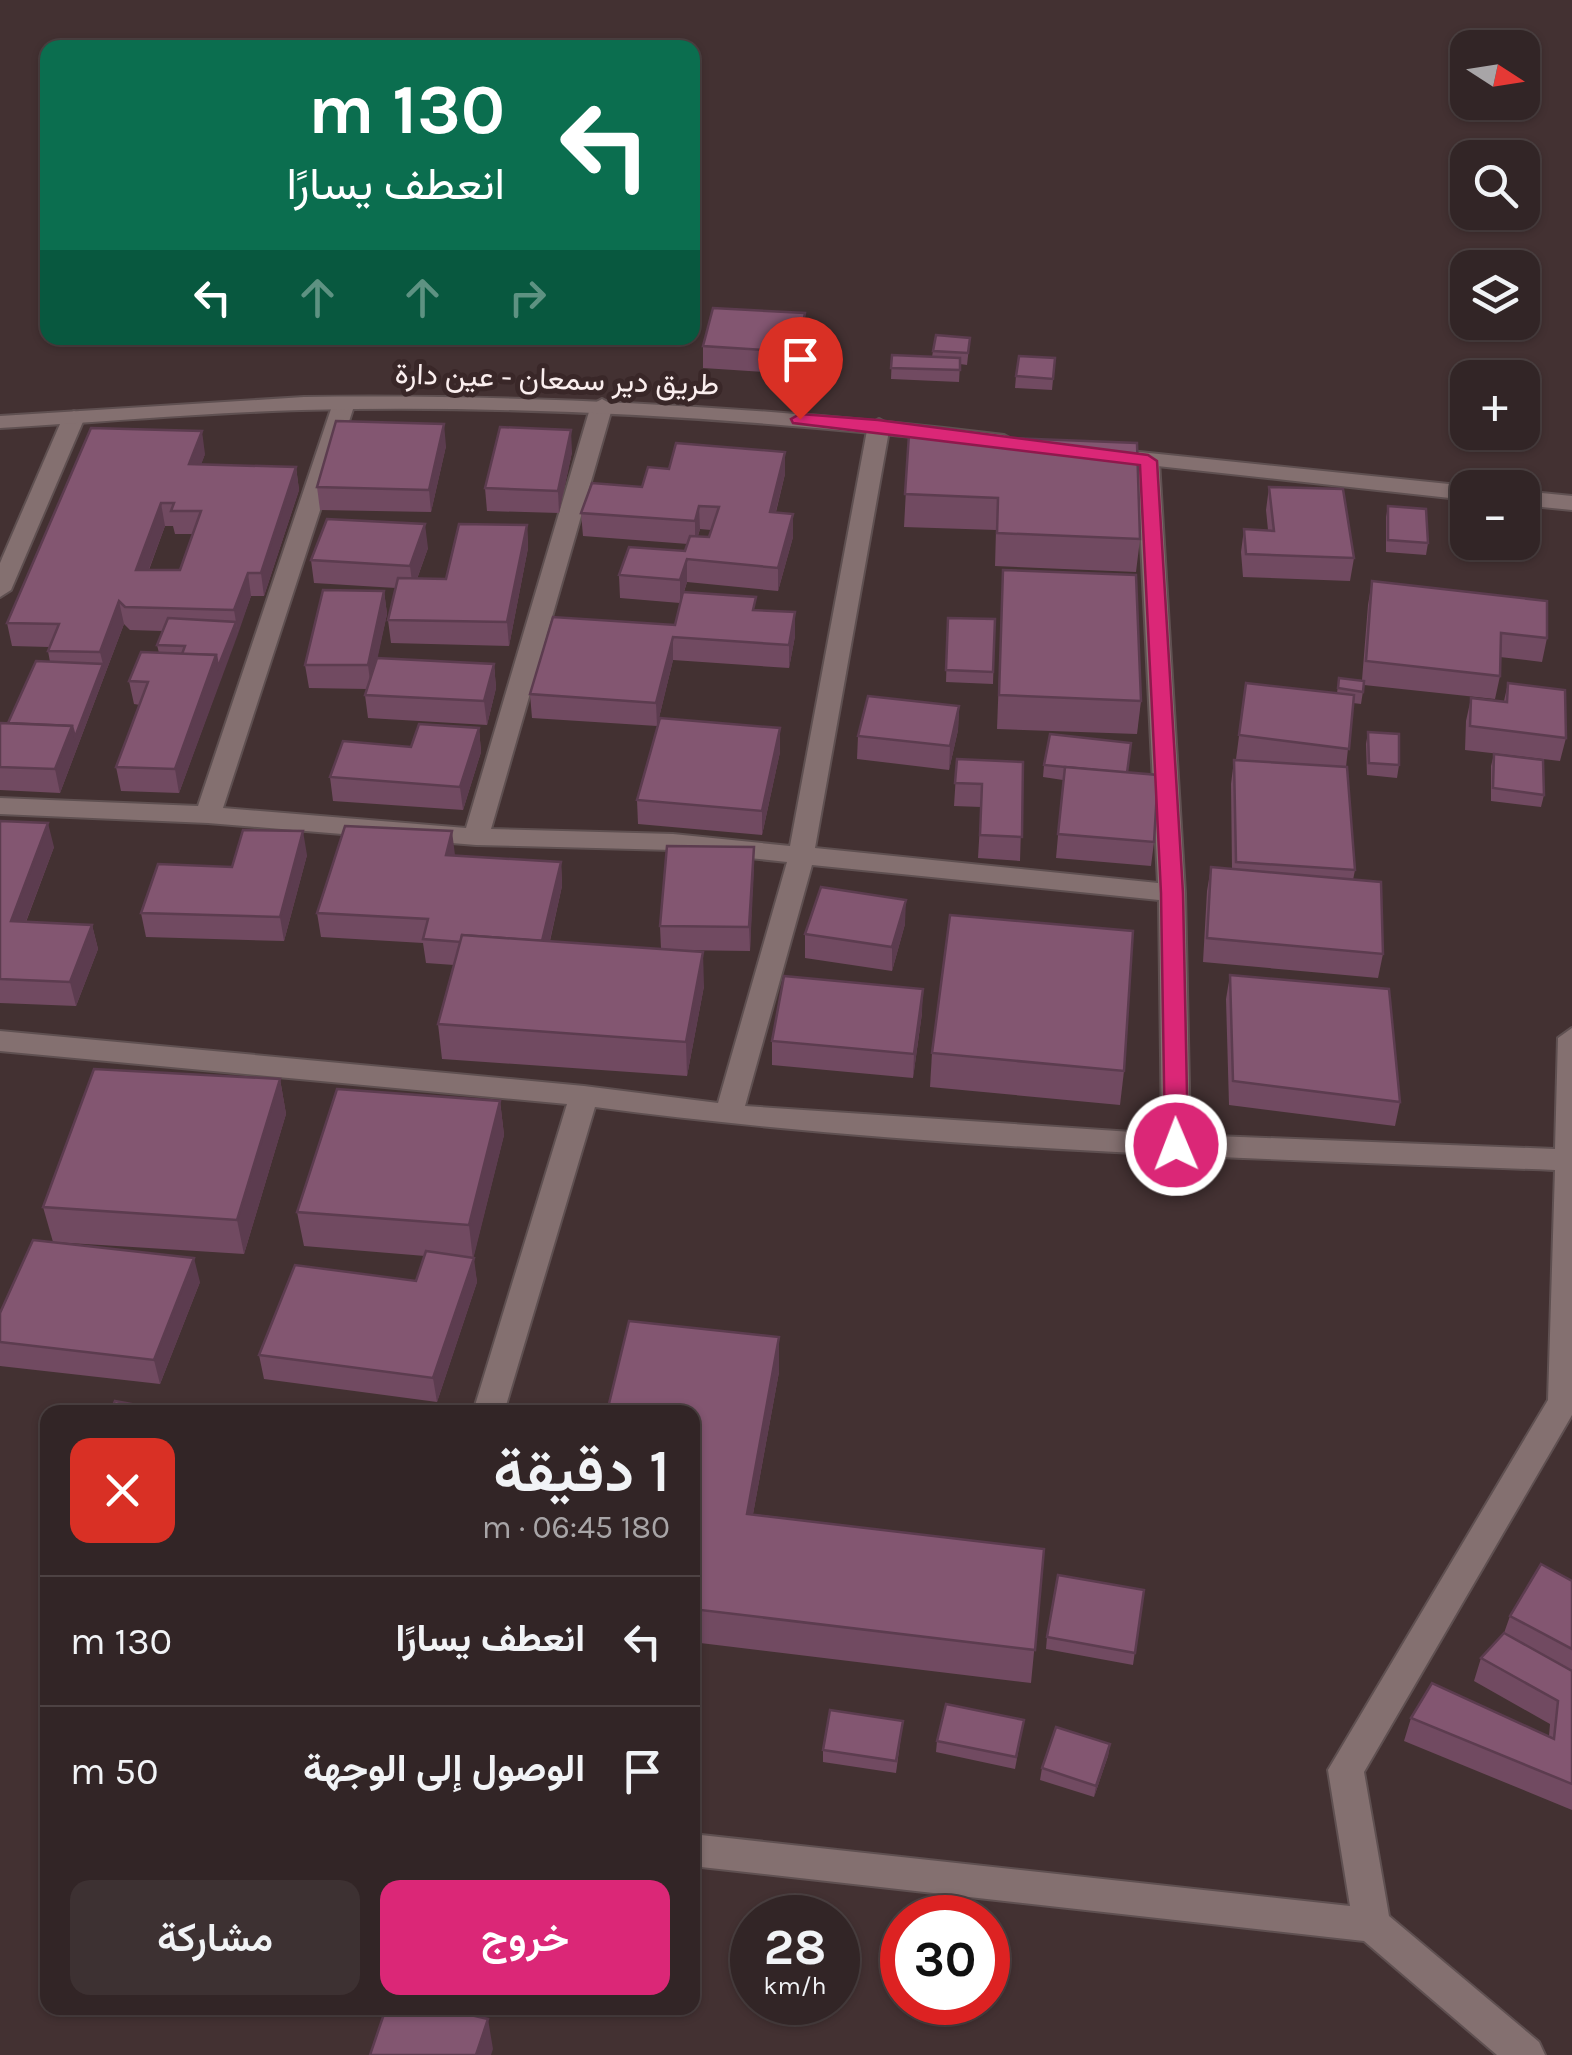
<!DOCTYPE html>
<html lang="ar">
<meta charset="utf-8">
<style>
:root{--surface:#322526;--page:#3d3132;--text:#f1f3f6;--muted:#a8a5a7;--line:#4d4243;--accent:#db2777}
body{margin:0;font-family:Karla,Vazirmatn,sans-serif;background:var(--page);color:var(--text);direction:rtl;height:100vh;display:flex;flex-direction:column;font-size:38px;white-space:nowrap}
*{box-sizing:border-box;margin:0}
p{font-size:32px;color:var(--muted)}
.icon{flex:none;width:55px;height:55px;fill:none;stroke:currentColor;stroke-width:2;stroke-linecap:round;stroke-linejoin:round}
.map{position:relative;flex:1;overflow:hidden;direction:ltr}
.side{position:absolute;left:40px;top:1405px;width:660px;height:610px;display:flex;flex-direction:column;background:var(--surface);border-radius:20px;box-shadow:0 2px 8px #0004,0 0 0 2px var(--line);direction:rtl}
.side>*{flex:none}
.banner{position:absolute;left:40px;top:40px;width:660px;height:305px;border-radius:20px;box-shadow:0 2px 8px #0004,0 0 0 2px var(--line);direction:rtl;background:#0b6e4f;color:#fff;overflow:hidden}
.needle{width:65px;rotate:102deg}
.fabs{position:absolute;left:1450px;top:30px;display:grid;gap:20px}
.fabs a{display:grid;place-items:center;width:90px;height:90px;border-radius:20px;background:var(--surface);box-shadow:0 2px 8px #0004,0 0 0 2px var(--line);font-size:50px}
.speed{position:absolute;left:730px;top:1895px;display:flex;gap:20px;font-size:50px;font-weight:700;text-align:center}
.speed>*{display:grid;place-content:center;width:130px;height:130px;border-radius:50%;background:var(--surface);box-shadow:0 2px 8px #0004,0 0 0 2px var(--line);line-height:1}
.speed small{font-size:25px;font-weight:400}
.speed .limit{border:15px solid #d22;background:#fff;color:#111}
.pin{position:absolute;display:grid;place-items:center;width:85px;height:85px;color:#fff;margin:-102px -42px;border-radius:50% 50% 50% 0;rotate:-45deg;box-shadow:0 0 10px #0007}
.pin .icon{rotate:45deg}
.me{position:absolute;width:110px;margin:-55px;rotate:359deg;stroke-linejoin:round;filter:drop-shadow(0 0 8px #0008)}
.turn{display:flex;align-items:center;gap:35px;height:210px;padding:0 30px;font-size:45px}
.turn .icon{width:130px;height:130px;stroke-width:2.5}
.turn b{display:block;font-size:70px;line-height:85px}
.lanes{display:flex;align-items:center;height:95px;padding:0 30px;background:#0003;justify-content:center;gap:50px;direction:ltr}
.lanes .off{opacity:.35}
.round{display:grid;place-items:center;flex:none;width:105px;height:105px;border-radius:20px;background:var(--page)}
.overview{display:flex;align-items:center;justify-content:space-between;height:170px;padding:0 30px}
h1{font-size:60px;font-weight:600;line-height:75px}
.action{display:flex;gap:20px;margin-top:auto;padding:20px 30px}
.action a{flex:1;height:115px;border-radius:20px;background:var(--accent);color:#fff;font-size:40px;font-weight:600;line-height:115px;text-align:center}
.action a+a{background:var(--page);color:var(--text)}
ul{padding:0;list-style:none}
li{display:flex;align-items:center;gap:30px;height:130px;padding:0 30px;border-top:2px solid var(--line)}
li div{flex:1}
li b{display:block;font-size:38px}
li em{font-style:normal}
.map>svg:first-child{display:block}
</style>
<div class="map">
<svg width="1572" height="2055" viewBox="0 0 1572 2055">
<rect width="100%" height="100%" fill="#433132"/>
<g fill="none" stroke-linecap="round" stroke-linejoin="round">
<defs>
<g id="minor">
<path d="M 344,397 L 355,403 L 223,808 L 466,828 L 591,405 L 602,399 L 613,405 L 491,829 L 673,834 L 790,846 L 868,425 L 879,419 L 890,425 L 815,848 L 1158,883 L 1137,461 L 1148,454 L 1159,461 L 1185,893 L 1190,1135 L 1555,1149 L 1558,1038 L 1572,1028 L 1572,1415 L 1364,1772 L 1389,1916 L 1539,2042 L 1545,2055 L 1497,2055 L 1364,1941 L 692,1866 L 692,1834 L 1350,1906 L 1328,1770 L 1548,1400 L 1555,1170 C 1234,1158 913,1149 595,1107 L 504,1412 L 473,1412 L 567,1104 L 0,1051 L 0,1031 L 584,1086 L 718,1103 L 787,862 L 673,850 L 476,845 L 208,823 L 0,814 L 0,798 L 198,806 L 333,403 ZM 812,865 L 1159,900 L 1162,1134 L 745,1106 Z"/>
<path d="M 74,411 L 85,417 L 11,590 L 0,597 L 0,563 L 63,417 Z"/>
</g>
<g id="secondary">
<path d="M 304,397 C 539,394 771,407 1004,435 L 1015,441 L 1004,447 C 771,420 537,404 302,410 C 201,413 101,422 0,428 L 0,416 Z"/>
<path d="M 1101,448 L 1468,486 L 1472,488 L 1468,488 L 1468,500 L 1093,459 L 1090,454 Z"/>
<path d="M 1522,491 L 1572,496 L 1572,510 L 1522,505 Z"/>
</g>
</defs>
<!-- minor casing -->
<use href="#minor" stroke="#5f5051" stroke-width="4"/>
<!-- secondary casing -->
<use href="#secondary" stroke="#5f5051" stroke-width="4"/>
<!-- minor -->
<use href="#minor" fill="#847070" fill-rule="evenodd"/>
<!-- secondary -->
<use href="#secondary" fill="#847070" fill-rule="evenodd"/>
</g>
<!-- wall -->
<g fill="#714a61" fill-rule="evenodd">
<path d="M 805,335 L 797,374 L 703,368 L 703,346 Z"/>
<path d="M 970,338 L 967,365 L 960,364 L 959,382 L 891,379 L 892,355 L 932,357 L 933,351 Z"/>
<path d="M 1055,358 L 1052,390 L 1015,388 L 1016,376 Z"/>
<path d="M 909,434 L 1140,539 L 1136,572 L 995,566 L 996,530 L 904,527 Z"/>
<path d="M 446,446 L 431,512 L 320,510 L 317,487 Z"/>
<path d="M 572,452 L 559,513 L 487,511 L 485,488 Z"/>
<path d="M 205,454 L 201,464 L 296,467 L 299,490 L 264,596 L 251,596 L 179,793 L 121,791 L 116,767 L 140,705 L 134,704 L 129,681 L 159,653 L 157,645 L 163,631 L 130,630 L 124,624 L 60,793 L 0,790 L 0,723 L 8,723 L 50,662 L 48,651 L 49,647 L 12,646 L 7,623 ZM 165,526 L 173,526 L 175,534 L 193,534 L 180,570 L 149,570 Z"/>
<path d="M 785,474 L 776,512 L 793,514 L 793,537 L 778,591 L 687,582 L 684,592 L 756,610 L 795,636 L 789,668 L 673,660 L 657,726 L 532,718 L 530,694 L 675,625 L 680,603 L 620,598 L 619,575 L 685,551 L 688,544 L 583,536 L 581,513 L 642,487 ZM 700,529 L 711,530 L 709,537 L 698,536 Z"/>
<path d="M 1269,487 L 1354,558 L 1350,581 L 1243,577 L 1241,552 L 1244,529 L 1268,530 L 1266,510 Z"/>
<path d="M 1388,506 L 1428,543 L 1426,555 L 1386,552 L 1386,517 Z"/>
<path d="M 527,525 L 528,548 L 509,646 L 391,643 L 388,620 L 396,588 L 314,583 L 311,560 L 428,548 L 417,579 L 446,579 Z"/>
<path d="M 1003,570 L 1141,701 L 1137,734 L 997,729 Z"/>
<path d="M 1372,581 L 1547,638 L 1542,662 L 1500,657 L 1500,676 L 1495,699 L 1364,685 L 1361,704 L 1353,703 L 1346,767 L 1355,870 L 1353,880 L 1383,954 L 1378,978 L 1203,962 L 1207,891 L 1211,867 L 1232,869 L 1231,784 L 1234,760 L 1257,762 L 1236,759 L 1246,683 L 1337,693 L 1339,678 L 1362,680 L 1368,605 Z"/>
<path d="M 384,591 L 387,614 L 377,658 L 494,664 L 496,688 L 487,725 L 368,718 L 365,695 L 367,689 L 309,688 L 305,665 Z"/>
<path d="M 948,618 L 995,619 L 993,684 L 946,682 Z"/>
<path d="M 1508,683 L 1566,738 L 1560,761 L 1465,750 L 1466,721 L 1471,698 L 1504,701 Z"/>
<path d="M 959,706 L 958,730 L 949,770 L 857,759 L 858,736 Z"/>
<path d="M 479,728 L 481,752 L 463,810 L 333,801 L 330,777 Z"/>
<path d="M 780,728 L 780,752 L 762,835 L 638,824 L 637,800 Z"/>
<path d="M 1368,732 L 1399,765 L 1397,778 L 1367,775 L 1366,744 Z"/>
<path d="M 1494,754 L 1544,795 L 1541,807 L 1491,801 L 1491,766 Z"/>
<path d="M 957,759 L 1023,762 L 1020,861 L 978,858 L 981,807 L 954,806 Z"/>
<path d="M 1044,765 L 1128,773 L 1154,842 L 1151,866 L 1056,858 L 1063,780 L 1043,777 Z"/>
<path d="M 0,821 L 54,847 L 26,922 L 92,925 L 98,949 L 76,1006 L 0,1003 Z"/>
<path d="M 754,847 L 750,951 L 676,950 L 704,986 L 687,1076 L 442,1059 L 438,1024 L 454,965 L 426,963 L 423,943 L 321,937 L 317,913 L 455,856 L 561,862 L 562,886 L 550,941 L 661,949 L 660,926 Z"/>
<path d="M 307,855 L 284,941 L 146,937 L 141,913 L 232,867 Z"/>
<path d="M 905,924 L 892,971 L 805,958 L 805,934 Z"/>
<path d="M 1230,975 L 1400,1102 L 1395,1126 L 1229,1105 L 1226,999 Z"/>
<path d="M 922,1013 L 913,1078 L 772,1065 L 772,1041 Z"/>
<path d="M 932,1053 L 1124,1071 L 1120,1105 L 930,1087 Z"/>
<path d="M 280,1079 L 286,1114 L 244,1254 L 53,1242 L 43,1207 Z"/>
<path d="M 500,1101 L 504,1135 L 473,1258 L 477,1282 L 437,1402 L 264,1379 L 259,1355 L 416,1281 L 425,1256 L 304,1246 L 297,1212 Z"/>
<path d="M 200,1282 L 160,1384 L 0,1366 L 0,1313 Z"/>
<path d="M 779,1372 L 753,1514 L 1044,1549 L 1031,1683 L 692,1642 L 692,1412 Z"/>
<path d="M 1572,1581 L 1572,1810 L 1404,1741 L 1411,1718 L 1549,1736 L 1550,1724 L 1474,1681 L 1481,1658 L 1504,1633 L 1510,1616 Z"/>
<path d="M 1144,1590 L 1133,1665 L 1046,1649 L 1047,1637 Z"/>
<path d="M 1024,1720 L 1015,1769 L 936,1752 L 937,1741 Z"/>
<path d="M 903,1721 L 896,1773 L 823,1762 L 823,1750 Z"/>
<path d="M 1110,1744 L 1108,1756 L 1094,1797 L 1040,1780 L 1042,1768 Z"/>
</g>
<!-- shaded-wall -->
<g fill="#5c3c4f">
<path d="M 805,313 L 805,335 L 797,374 L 797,352 Z"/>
<path d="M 444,424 L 446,446 L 431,512 L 429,490 Z"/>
<path d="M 571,430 L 572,452 L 559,513 L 558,491 Z"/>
<path d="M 202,431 L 205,454 L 193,487 L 189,464 Z"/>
<path d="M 785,452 L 785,474 L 770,535 L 770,512 Z"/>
<path d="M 296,467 L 299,490 L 264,596 L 261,573 Z"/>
<path d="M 161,503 L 165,526 L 140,593 L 136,570 Z"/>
<path d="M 699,506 L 700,529 L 695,544 L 695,521 Z"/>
<path d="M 793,514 L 793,537 L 778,591 L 778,568 Z"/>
<path d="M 425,524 L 428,548 L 413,590 L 410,566 Z"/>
<path d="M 527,525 L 528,548 L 509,646 L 507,622 Z"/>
<path d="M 687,559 L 687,582 L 680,603 L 680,580 Z"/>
<path d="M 248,573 L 251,596 L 238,634 L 234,610 Z"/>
<path d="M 384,591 L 387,614 L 371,689 L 368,665 Z"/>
<path d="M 119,601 L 124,624 L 60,793 L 55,769 L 72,726 L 103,664 L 100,652 Z"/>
<path d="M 795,612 L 795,636 L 789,668 L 789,645 Z"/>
<path d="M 236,622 L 238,634 L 179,793 L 175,769 L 216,655 Z"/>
<path d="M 673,637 L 673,660 L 657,726 L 656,703 Z"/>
<path d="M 494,664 L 496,688 L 487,725 L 484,701 Z"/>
<path d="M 959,706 L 958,730 L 949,770 L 950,746 Z"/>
<path d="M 479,728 L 481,752 L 463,810 L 460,787 Z"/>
<path d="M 780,728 L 780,752 L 762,835 L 762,811 Z"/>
<path d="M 48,823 L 54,847 L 17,945 L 11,921 Z"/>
<path d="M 303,831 L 307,855 L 284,941 L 280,917 Z"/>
<path d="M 452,831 L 455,855 L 449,879 L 446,855 Z"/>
<path d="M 754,847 L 754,871 L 750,951 L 749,927 Z"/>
<path d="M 561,862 L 562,886 L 543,971 L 541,947 Z"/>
<path d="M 906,900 L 905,924 L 892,971 L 892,947 Z"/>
<path d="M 92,925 L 98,949 L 76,1006 L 70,982 Z"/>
<path d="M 703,952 L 704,986 L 687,1076 L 686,1042 Z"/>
<path d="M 923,989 L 922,1013 L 913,1078 L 914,1054 Z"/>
<path d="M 280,1079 L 286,1114 L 244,1254 L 237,1220 Z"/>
<path d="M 500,1101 L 504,1135 L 473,1260 L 469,1225 Z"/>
<path d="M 194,1258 L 200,1282 L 160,1384 L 154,1360 Z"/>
<path d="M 474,1258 L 477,1282 L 437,1402 L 433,1378 Z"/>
<path d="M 779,1337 L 779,1372 L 747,1547 L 747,1514 Z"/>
<path d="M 1110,1744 L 1108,1756 L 1094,1797 L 1096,1786 Z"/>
<path d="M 488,2019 L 493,2049 L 491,2055 L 476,2055 Z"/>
</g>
<!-- building -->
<g fill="#835671" stroke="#5c3c4f" stroke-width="2.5" fill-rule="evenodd">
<path d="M 713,308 L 805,313 L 797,352 L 703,346 Z"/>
<path d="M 936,335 L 970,338 L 968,353 L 933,351 Z"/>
<path d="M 892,355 L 960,358 L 960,370 L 891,368 Z"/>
<path d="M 1019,356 L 1055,358 L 1053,379 L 1016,376 Z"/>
<path d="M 336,421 L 444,424 L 429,490 L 317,487 Z"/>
<path d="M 500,427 L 571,430 L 558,491 L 485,488 Z"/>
<path d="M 91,428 L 202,431 L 189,464 L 296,467 L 261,573 L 248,573 L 234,610 L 125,607 L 119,601 L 100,652 L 48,651 L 59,624 L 7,623 ZM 161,503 L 174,503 L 171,511 L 201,511 L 180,570 L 136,570 Z"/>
<path d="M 909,434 L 1137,443 L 1140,539 L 997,533 L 998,498 L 905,494 Z"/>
<path d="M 676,443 L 785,452 L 770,512 L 793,514 L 778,568 L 687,559 L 680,580 L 619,575 L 629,547 L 685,551 L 690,536 L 709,537 L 719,507 L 699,506 L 695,521 L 581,513 L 592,483 L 642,487 L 648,467 L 669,469 Z"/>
<path d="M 1269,487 L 1343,489 L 1354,558 L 1246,554 L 1244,529 L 1274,531 Z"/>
<path d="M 1388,506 L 1426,509 L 1428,543 L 1388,540 Z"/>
<path d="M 327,519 L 425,524 L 410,566 L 311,560 Z"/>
<path d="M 459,524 L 527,525 L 507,622 L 388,620 L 398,578 L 446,579 Z"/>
<path d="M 1003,570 L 1136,575 L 1141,701 L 999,695 Z"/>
<path d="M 1372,581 L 1547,601 L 1547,638 L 1501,633 L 1500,676 L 1366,661 Z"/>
<path d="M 323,590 L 384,591 L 368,665 L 305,665 Z"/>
<path d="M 683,592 L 756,597 L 753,610 L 795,612 L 789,645 L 673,637 L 656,703 L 530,694 L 553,617 L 675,625 Z"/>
<path d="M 168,618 L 236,622 L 218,667 L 216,655 L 182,654 L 185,646 L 157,645 Z"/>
<path d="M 948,618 L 995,619 L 993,672 L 946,670 Z"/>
<path d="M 141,652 L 216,655 L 175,769 L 116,767 L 148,682 L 129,681 Z"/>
<path d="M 377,658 L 494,664 L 484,701 L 365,695 Z"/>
<path d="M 36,661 L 103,664 L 75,737 L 72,726 L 8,723 Z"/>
<path d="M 1339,678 L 1364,681 L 1363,692 L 1338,688 Z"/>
<path d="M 1246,683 L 1354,695 L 1349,749 L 1239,735 Z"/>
<path d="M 1508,683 L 1565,690 L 1566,738 L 1470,726 L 1471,698 L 1507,702 Z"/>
<path d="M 868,696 L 959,706 L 950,746 L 858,736 Z"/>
<path d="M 660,718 L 780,728 L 762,811 L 637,800 Z"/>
<path d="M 0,723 L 72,726 L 55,769 L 0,767 Z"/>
<path d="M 419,724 L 479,728 L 460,787 L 330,777 L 343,741 L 411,747 Z"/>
<path d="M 1368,732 L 1399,734 L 1399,765 L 1369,763 Z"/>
<path d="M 1050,734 L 1131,743 L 1127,773 L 1044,765 Z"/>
<path d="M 1494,754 L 1543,760 L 1544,795 L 1493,788 Z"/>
<path d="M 957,759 L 1023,762 L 1022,837 L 980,835 L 982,784 L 955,783 Z"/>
<path d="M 1234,760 L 1347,767 L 1355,870 L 1236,862 Z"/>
<path d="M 1065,767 L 1158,775 L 1154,842 L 1058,834 Z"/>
<path d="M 0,821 L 48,823 L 11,921 L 92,925 L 70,982 L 0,979 Z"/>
<path d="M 345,826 L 452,831 L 446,855 L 561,862 L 542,941 L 462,935 L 461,942 L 423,939 L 428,919 L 317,913 Z"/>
<path d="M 243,830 L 303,831 L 280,917 L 141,913 L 158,864 L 232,867 Z"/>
<path d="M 667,846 L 754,847 L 749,927 L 660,926 Z"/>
<path d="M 1211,867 L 1381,882 L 1383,954 L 1207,938 Z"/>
<path d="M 821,887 L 906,900 L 892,947 L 805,934 Z"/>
<path d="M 950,915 L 1133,931 L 1124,1071 L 932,1053 Z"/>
<path d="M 462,935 L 703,952 L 686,1042 L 438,1024 Z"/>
<path d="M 1230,975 L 1389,989 L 1400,1102 L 1233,1081 Z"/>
<path d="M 784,976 L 923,989 L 914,1054 L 772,1041 Z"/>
<path d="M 94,1069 L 280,1079 L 237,1220 L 43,1207 Z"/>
<path d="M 337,1089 L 500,1101 L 469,1225 L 297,1212 Z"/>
<path d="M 33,1240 L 194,1258 L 154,1360 L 0,1342 L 0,1313 Z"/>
<path d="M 426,1251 L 474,1258 L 433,1378 L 259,1355 L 295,1265 L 416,1281 Z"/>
<path d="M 629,1321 L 779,1337 L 747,1514 L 1044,1549 L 1035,1650 L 692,1609 L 692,1412 L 607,1412 Z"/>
<path d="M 115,1401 L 175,1412 L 110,1412 Z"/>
<path d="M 1541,1564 L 1572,1581 L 1572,1649 L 1510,1616 Z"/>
<path d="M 1058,1575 L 1144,1590 L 1135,1653 L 1047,1637 Z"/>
<path d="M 1504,1633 L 1572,1671 L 1572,1784 L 1411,1718 L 1432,1683 L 1554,1739 L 1558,1701 L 1481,1658 Z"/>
<path d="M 946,1704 L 1024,1720 L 1016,1757 L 937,1741 Z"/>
<path d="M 830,1710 L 903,1721 L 896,1761 L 823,1750 Z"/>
<path d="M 1056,1727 L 1110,1744 L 1096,1786 L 1042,1768 Z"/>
<path d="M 386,2008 L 440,2008 L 488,2019 L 476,2055 L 370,2055 Z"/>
</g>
<!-- route -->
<path fill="#db2777" stroke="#8e194d" stroke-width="2.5" d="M 800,414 L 878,420 L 1148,455 L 1157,461 L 1183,893 L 1188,1145 L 1185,1151 L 1168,1151 L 1165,1145 L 1161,893 L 1140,465 L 793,423 L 791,419 Z"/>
<g text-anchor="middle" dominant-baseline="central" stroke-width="10" stroke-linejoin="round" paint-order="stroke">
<!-- far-street labels -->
<g font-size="30" fill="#faeeee" stroke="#392728">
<text transform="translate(557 379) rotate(2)">طريق دير سمعان - عين دارة</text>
</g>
</g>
</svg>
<div class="fabs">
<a><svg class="needle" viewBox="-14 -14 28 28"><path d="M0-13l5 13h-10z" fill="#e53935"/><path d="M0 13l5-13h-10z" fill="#a8a5a7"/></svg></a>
<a><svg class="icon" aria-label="search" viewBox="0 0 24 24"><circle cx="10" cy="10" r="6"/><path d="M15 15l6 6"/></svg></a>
<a><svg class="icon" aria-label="layers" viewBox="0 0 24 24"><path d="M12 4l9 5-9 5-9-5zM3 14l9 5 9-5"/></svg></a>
<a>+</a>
<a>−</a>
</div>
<div class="speed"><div>28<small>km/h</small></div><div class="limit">30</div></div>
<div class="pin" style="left:800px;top:419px;background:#d93025"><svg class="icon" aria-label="arrive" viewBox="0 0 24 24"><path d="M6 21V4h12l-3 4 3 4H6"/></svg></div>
<svg class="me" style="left:1176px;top:1145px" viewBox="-20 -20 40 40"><circle r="17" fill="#db2777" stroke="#fff" stroke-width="3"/><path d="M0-11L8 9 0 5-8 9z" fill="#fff"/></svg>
<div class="banner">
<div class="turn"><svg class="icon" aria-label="left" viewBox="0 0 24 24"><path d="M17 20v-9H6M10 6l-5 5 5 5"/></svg><div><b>130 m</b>انعطف يسارًا</div></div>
<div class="lanes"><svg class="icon" aria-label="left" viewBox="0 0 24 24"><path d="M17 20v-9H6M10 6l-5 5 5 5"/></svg><svg class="icon off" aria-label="ahead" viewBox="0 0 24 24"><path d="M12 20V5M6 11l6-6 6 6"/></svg><svg class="icon off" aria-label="ahead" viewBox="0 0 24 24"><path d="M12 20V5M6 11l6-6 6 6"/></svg><svg class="icon off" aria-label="right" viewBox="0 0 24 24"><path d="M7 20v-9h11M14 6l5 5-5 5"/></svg></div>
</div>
<section class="side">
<div class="overview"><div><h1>1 دقيقة</h1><p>180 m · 06:45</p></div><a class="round" style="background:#d93025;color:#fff"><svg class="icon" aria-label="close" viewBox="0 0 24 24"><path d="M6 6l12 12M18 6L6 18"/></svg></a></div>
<ul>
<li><svg class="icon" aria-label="left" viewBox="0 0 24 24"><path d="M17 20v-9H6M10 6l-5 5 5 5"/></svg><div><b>انعطف يسارًا</b></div><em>130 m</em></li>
<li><svg class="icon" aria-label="arrive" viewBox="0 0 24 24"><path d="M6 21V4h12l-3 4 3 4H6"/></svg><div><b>الوصول إلى الوجهة</b></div><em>50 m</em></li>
</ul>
<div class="action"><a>خروج</a><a>مشاركة</a></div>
</section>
</div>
